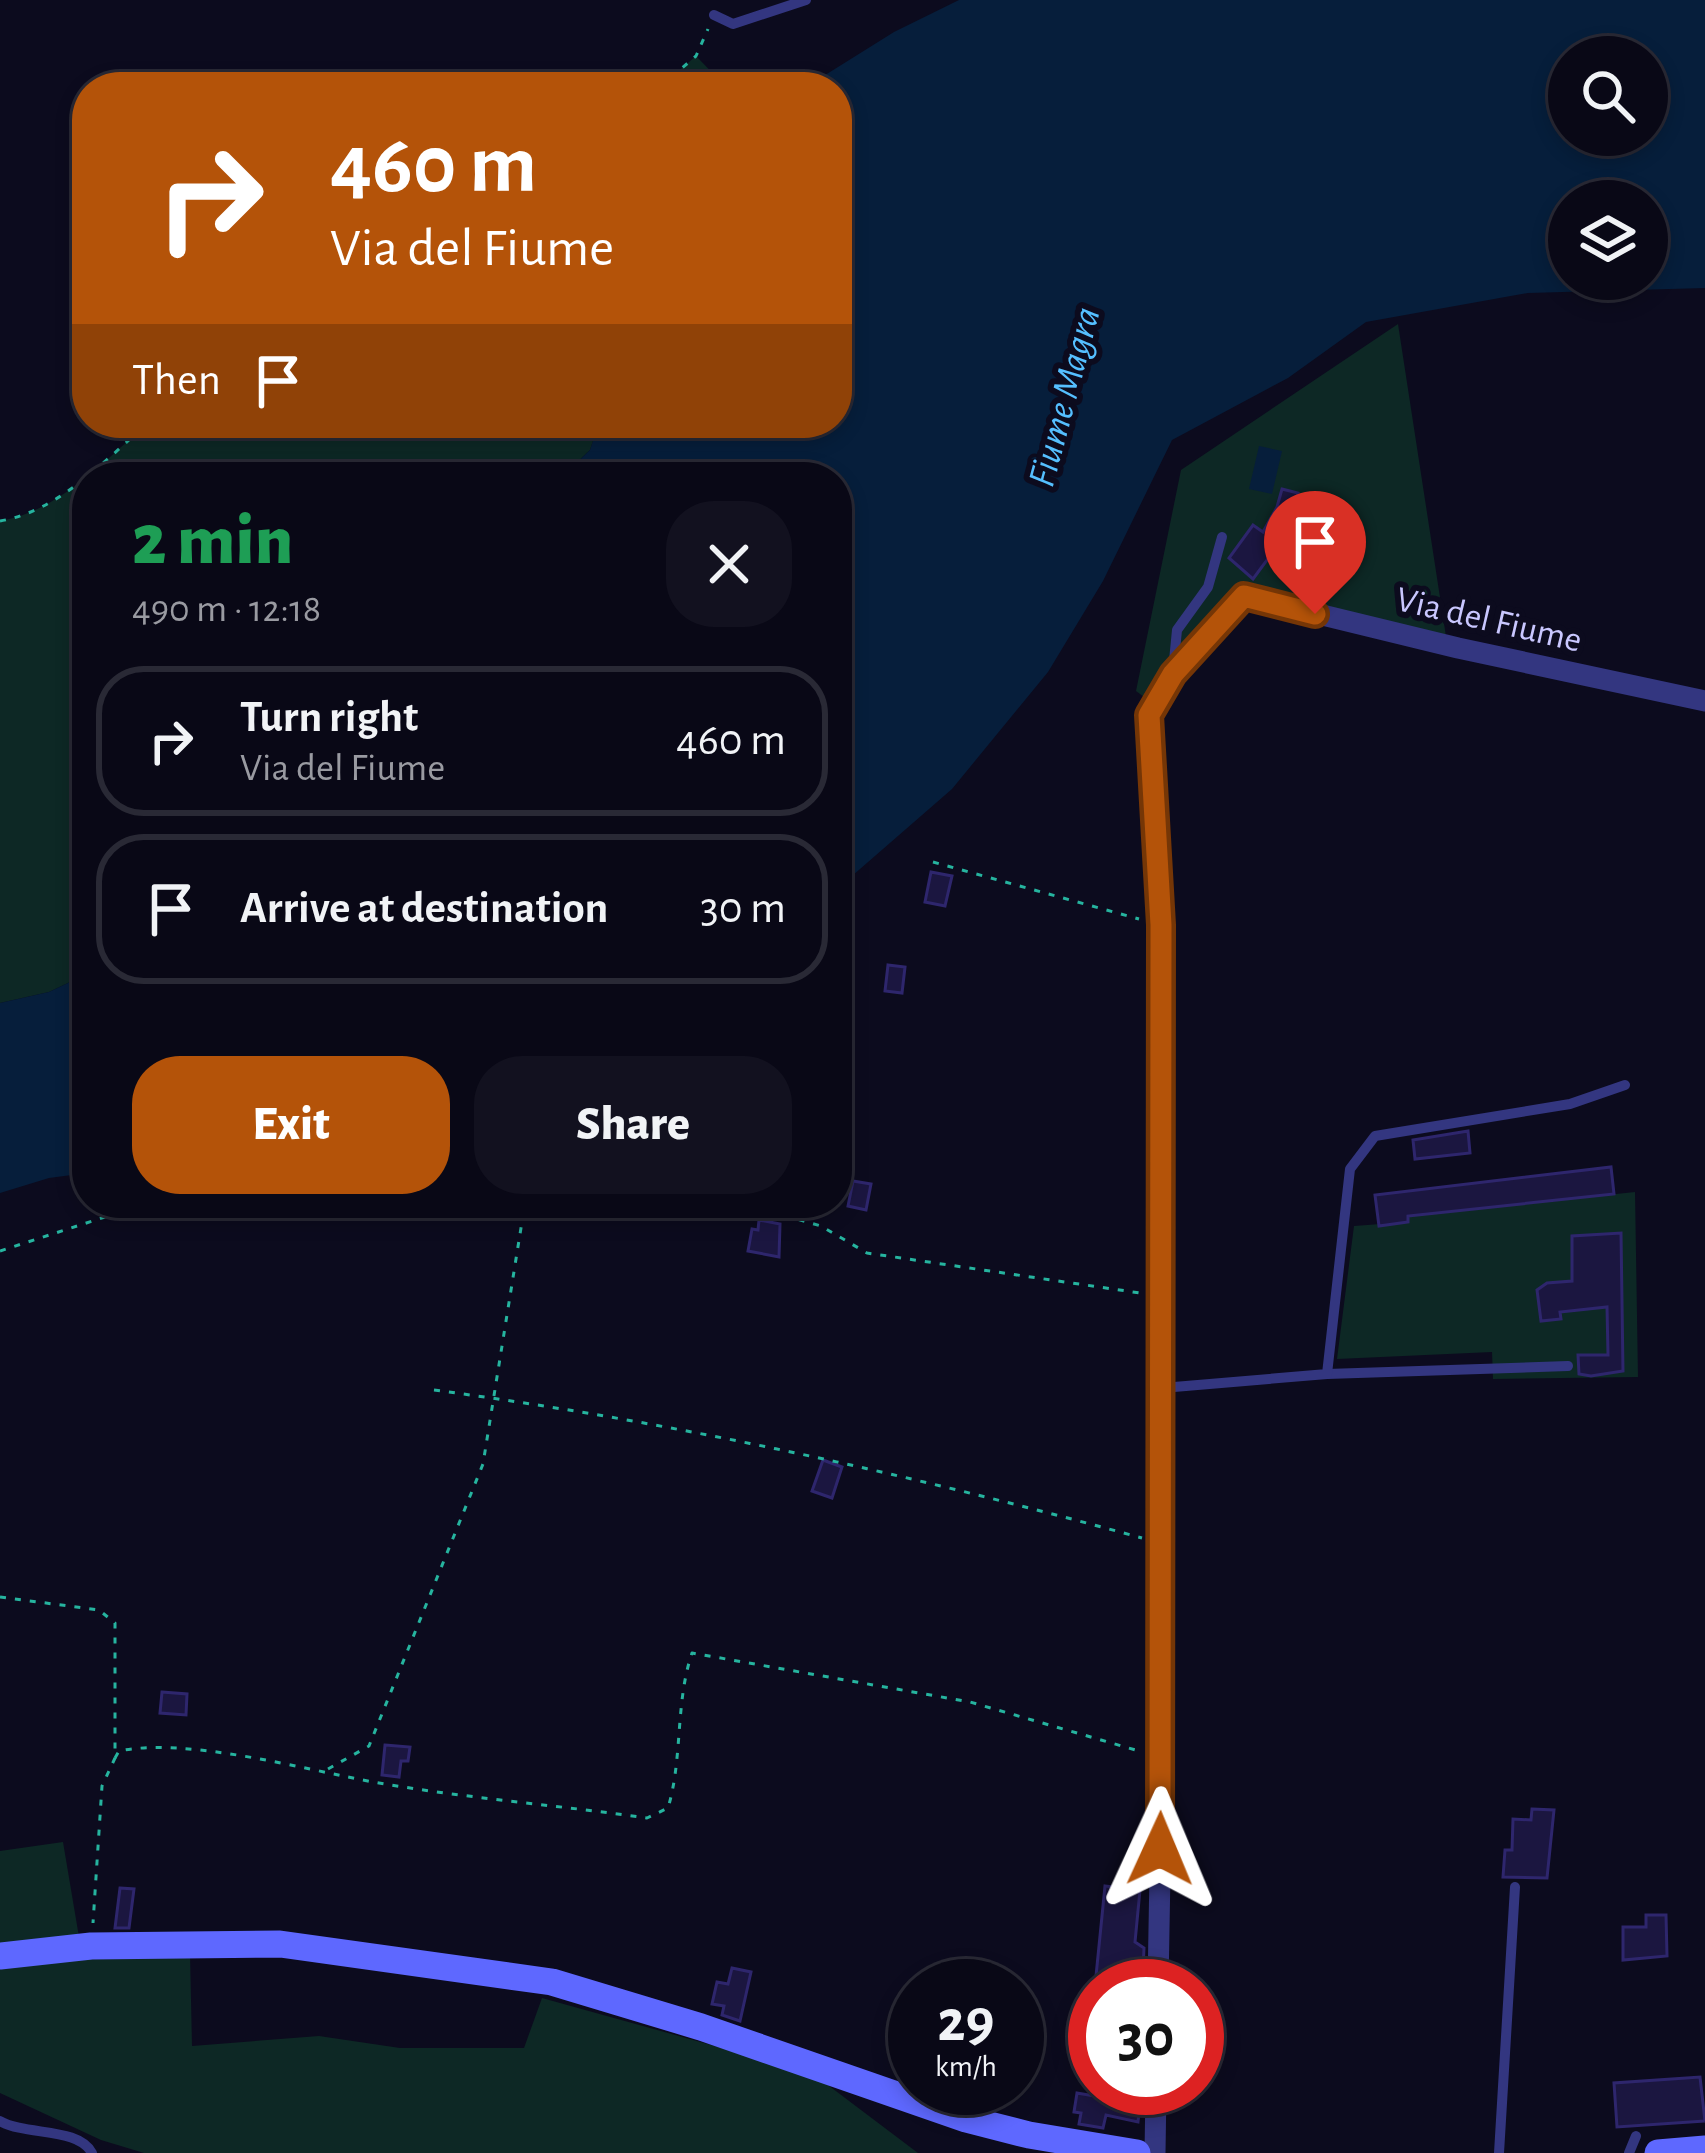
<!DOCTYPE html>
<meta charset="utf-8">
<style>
:root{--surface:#090816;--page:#12111f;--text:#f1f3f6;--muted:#999aa1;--line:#292935;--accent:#b45309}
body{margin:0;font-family:"Alegreya Sans",sans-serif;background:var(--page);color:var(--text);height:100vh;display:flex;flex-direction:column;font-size:45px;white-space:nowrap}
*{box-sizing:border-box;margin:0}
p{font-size:39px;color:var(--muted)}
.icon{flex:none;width:66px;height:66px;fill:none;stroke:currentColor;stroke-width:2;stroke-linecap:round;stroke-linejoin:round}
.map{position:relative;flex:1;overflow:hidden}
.panel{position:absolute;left:72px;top:462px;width:780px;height:756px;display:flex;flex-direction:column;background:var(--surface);border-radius:48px;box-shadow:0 6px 18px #0003,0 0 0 3px var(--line)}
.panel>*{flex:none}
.guide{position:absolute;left:72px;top:72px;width:780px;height:366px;border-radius:48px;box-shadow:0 6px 18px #0003,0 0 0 3px var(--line);background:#b45309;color:#fff;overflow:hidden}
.tools{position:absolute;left:1548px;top:36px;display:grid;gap:24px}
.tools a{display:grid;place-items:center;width:120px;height:120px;border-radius:50%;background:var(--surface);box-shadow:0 6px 18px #0003,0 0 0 3px var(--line);font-size:60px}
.speed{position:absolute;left:888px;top:1959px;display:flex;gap:24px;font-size:60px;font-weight:700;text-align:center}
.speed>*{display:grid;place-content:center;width:156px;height:156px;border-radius:50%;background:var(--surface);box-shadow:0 6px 18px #0003,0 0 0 3px var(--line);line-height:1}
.speed small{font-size:30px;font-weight:400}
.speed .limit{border:18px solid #d22;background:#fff;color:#111}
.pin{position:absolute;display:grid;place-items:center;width:102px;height:102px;color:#fff;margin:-123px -51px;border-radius:50% 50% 50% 0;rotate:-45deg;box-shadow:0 0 12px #0007}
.pin .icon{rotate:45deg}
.me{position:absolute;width:132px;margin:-66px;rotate:1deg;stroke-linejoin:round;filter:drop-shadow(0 0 9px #0008)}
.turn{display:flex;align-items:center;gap:42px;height:252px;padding:0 60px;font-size:54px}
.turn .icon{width:156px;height:156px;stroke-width:2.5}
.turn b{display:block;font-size:84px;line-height:102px}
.then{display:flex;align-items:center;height:114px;padding:0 60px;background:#0003;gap:24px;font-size:45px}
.round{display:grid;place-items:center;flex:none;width:126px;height:126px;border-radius:48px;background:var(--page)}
.head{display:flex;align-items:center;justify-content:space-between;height:204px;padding:0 60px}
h1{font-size:72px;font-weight:800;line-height:90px;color:#1e9e55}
.cta{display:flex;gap:24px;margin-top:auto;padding:24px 60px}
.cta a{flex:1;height:138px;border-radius:48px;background:var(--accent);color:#fff;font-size:48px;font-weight:800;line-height:138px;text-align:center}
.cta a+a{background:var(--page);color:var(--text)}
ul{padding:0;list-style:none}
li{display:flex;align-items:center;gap:36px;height:150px;margin:0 24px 18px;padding:0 36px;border:6px solid var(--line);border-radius:48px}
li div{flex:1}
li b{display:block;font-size:45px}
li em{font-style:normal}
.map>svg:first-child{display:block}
</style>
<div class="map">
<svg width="1705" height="2153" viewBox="0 0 1705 2153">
<rect width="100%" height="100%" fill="#0c0b1e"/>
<!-- green -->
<g fill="#0d2825">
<path d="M 696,56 L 726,87 L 660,87 Z"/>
<path d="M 1398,324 L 1447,643 L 1243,591 L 1152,703 L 1136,691 L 1181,470 Z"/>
<path d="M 148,423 L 599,423 L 590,450 L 562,477 L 87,477 L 87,974 L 49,992 L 0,1003 L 0,521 C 59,511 104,461 148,423 Z"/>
<path d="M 1635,1192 L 1638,1377 L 1493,1379 L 1492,1352 L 1337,1359 L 1354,1226 L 1407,1222 L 1408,1216 Z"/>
<path d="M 63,1842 L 79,1937 L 0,1948 L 0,1851 Z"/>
<path d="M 190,1953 L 192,2046 L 319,2036 L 400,2048 L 524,2048 L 542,1998 L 812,2073 L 918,2153 L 144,2153 L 101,2140 L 0,2093 L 0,1969 L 83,1959 Z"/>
</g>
<!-- water -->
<g fill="#061e3b" fill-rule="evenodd">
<path d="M 959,0 L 1705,0 L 1705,288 L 1528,293 L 1366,322 L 1288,378 L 1172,440 L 1103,581 L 1048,672 L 952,789 L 837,889 L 837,477 L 562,477 L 590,450 L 599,423 L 837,423 L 837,87 L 806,87 L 894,32 ZM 1569,57 L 1647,57 L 1647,135 L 1569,135 ZM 1569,201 L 1647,201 L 1647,279 L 1569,279 Z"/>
<path d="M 1259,446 L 1282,451 L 1272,494 L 1249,489 Z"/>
<path d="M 87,974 L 87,1173 L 49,1178 L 0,1193 L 0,1003 L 49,992 Z"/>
</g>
<!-- building -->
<g fill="#1b1640" stroke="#2e266d" stroke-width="3">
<path d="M 1282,489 L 1298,493 L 1294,510 L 1281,541 L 1253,579 L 1229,558 L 1253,525 L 1263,532 L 1277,507 Z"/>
<path d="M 931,872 L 952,876 L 945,906 L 925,902 Z"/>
<path d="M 888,965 L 905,967 L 902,993 L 885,991 Z"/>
<path d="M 1468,1131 L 1470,1153 L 1415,1159 L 1413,1140 Z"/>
<path d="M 1611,1167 L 1614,1194 L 1408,1216 L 1408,1222 L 1379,1226 L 1375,1195 Z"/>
<path d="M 853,1181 L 871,1184 L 866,1210 L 848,1206 Z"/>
<path d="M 759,1220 L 780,1224 L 779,1257 L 748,1251 L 752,1229 L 758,1230 Z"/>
<path d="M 1621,1233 L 1623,1371 L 1591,1376 L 1579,1374 L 1578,1355 L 1608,1355 L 1607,1307 L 1560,1312 L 1561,1319 L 1541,1321 L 1537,1290 L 1547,1283 L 1572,1281 L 1572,1236 Z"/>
<path d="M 823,1460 L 842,1467 L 832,1498 L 812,1491 Z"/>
<path d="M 162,1692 L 187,1694 L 186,1715 L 160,1713 Z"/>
<path d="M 385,1745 L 410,1747 L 408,1761 L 401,1761 L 399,1777 L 382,1775 Z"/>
<path d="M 1532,1809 L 1554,1810 L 1547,1878 L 1503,1877 L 1505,1850 L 1512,1850 L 1513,1819 L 1531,1820 Z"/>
<path d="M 1105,1886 L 1140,1890 L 1135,1942 L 1144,1948 L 1143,1970 L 1132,1975 L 1131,1986 L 1095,1986 Z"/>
<path d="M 120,1888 L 134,1889 L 129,1928 L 115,1928 Z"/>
<path d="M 1646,1915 L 1666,1915 L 1667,1956 L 1623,1960 L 1623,1927 L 1646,1927 Z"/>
<path d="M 732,1968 L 751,1972 L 740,2021 L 722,2015 L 724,2006 L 712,2004 L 717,1982 L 728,1984 Z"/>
<path d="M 1700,2077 L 1705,2121 L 1617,2127 L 1614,2083 Z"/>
<path d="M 1126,2091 L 1141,2093 L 1138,2122 L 1106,2115 L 1103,2128 L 1079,2124 L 1081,2113 L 1074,2112 L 1077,2093 L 1124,2101 Z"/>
</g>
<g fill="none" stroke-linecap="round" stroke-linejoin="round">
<!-- path -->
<g stroke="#26b49f" stroke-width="3" stroke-dasharray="6 9" stroke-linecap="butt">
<path d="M 660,87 L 696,56 L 708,29"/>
<path d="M 0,521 C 59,511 104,461 148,423"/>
<path d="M 933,862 L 1139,919"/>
<path d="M 741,1203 L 821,1226 L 867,1253 L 1140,1293"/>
<path d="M 0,1251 L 105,1217 L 135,1203"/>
<path d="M 434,1390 C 675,1422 909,1474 1142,1538"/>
<path d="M 0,1597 L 99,1610 L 115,1623 L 115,1758 L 102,1786 L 93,1923"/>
<path d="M 115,1758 L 119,1751 C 187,1737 303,1769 373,1782 C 464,1798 557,1805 647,1818 L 668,1808 C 683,1758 675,1703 692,1653 L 970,1702 L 1139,1751"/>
<path d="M 328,1769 L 369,1746 L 483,1464 L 525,1203"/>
</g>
<!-- service -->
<g stroke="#333680" stroke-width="10">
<path d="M 714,15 L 733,24 L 806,0"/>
<path d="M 1173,671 L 1177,630 L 1208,587 L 1222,537"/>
<path d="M 1327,1374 L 1568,1366"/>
<path d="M 1162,1388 L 1327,1374 L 1350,1169 L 1375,1136 L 1570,1104 L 1625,1085"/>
<path d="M 0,2121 C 27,2136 78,2127 92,2153"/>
<path d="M 1499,2153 L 1515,1887"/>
<path d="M 1629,2153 L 1636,2136"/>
</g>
<!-- minor -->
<g stroke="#333680" stroke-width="21">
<path d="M 1158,1986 L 1162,1758 L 1161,925 L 1149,715 L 1173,674 L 1244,596 L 1458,648 L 1705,701"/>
<path d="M 1155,2153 L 1156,2088"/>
</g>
<!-- secondary -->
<g stroke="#5e68ff" stroke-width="27">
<path d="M 0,1956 L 91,1946 L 280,1944 L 552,1982 L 701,2027 L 966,2119 L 1029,2135 L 1137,2153"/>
<path d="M 1658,2153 L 1705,2149"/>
</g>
</g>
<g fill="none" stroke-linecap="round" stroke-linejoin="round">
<defs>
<path id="route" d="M 1160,1849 L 1161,925 L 1149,715 L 1173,674 L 1244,596 L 1315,614"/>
</defs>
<!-- route casing -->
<use href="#route" stroke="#753606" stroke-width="30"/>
<!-- route -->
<use href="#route" stroke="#b45309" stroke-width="21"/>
</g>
<g text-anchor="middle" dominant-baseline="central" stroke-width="12" stroke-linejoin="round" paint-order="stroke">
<!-- street labels -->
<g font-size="36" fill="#c9c7ff" stroke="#0c0b1e">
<text transform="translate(1489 620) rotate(13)">Via del Fiume</text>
</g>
<!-- water labels -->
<g font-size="39" font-style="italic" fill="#55bfff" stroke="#0c0b1e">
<text transform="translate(1065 397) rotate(-75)">Fiume Magra</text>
</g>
</g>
</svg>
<div class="tools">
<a><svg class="icon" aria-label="search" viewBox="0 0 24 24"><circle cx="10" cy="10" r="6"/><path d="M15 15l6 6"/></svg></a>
<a><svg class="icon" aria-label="layers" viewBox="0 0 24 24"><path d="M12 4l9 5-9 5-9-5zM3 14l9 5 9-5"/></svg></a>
</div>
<div class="speed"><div>29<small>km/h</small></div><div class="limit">30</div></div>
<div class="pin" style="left:1315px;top:614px;background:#d93025"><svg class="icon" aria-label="arrive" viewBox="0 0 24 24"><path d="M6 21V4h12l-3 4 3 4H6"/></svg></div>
<svg class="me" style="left:1160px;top:1849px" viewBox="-20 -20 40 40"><path d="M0-17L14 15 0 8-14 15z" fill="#b45309" stroke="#fff" stroke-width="4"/></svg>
<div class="guide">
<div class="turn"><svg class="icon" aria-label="right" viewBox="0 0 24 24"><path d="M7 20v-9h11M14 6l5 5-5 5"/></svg><div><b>460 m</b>Via del Fiume</div></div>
<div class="then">Then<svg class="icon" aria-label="arrive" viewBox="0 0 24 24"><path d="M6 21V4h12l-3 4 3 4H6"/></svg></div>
</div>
<section class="panel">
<div class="head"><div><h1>2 min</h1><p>490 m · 12:18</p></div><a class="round"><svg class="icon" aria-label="close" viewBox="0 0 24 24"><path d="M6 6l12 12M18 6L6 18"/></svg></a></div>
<ul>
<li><svg class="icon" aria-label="right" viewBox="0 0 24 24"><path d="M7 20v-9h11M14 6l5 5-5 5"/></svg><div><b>Turn right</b><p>Via del Fiume</p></div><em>460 m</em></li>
<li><svg class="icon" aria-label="arrive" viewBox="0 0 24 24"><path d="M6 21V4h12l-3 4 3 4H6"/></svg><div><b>Arrive at destination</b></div><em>30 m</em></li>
</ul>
<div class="cta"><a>Exit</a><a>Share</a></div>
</section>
</div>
